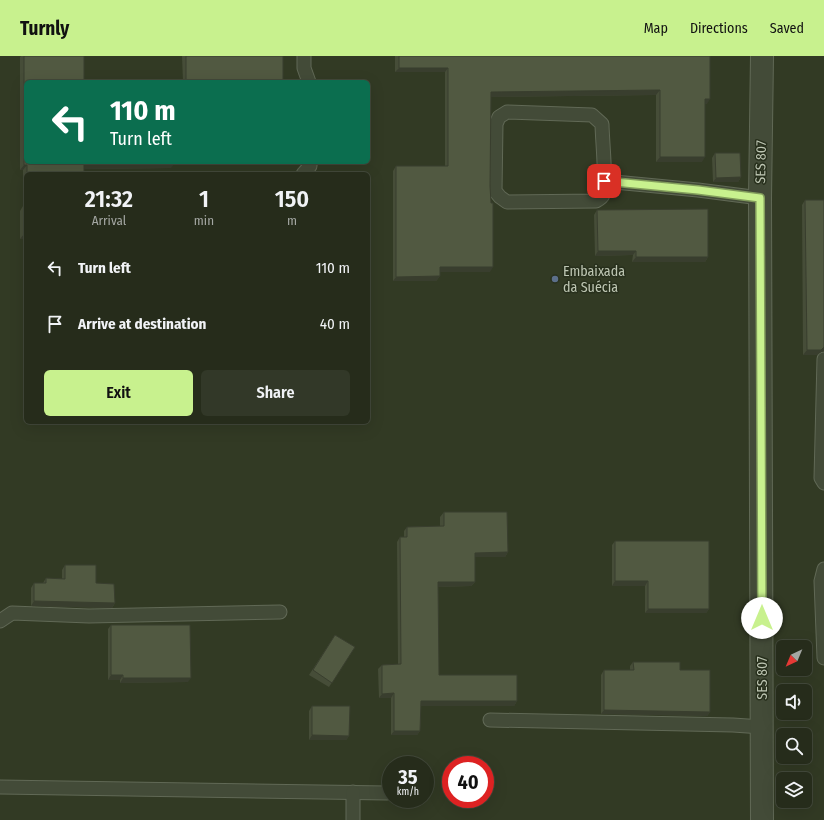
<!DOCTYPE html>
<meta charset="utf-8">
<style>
:root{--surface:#262c1b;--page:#323828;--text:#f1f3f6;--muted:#a4a7a3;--line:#42483a;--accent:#c8f18e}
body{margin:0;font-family:"Fira Sans Condensed",sans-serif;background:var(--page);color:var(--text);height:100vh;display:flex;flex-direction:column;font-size:15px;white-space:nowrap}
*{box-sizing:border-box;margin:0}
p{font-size:13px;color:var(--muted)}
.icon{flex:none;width:22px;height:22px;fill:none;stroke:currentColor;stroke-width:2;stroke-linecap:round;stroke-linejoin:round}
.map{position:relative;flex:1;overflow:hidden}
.panel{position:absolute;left:24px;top:116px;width:346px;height:252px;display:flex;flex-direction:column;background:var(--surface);border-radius:6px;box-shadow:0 4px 16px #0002,0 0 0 1px var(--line)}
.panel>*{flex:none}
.guide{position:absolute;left:24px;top:24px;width:346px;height:84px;border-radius:6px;box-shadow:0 4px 16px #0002,0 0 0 1px var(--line);background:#0b6e4f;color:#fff;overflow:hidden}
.needle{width:26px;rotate:224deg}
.buttons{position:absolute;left:776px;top:584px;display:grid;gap:8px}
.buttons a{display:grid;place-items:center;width:36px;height:36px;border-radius:6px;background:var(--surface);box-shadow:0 4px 16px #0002,0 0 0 1px var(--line);font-size:20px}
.speed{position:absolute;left:382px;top:700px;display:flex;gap:8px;font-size:20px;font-weight:700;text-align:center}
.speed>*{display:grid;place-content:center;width:52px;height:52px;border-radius:50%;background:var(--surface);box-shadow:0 4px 16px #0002,0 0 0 1px var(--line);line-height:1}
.speed small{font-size:10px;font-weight:400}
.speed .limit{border:6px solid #d22;background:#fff;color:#111}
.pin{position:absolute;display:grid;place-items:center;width:34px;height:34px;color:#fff;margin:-17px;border-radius:8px;box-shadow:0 2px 6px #0006}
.me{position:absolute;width:44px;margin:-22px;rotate:0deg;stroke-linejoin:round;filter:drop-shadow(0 0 3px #0008)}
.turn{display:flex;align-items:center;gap:14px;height:84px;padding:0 20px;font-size:18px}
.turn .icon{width:52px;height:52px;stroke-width:2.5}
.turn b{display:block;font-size:28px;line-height:34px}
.eta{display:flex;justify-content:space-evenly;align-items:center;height:68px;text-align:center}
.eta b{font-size:24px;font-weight:600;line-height:28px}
.action{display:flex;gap:8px;margin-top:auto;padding:8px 20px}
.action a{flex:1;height:46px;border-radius:6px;background:var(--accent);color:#111;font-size:16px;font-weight:600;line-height:46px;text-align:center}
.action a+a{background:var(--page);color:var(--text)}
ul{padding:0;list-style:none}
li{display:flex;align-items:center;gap:12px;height:56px;padding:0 20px}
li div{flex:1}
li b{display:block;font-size:15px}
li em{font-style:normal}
header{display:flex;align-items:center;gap:24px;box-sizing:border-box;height:56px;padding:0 20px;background:var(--accent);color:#111}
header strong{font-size:19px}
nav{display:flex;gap:22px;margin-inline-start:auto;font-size:14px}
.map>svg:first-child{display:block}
</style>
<header>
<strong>Turnly</strong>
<nav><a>Map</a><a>Directions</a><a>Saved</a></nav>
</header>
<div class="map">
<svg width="824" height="764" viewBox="0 0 824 764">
<rect width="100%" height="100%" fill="#323a24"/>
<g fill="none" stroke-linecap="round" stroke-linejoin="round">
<defs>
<g id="service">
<path d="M 304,0 L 304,12 L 309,26"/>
<path d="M 507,56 L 592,59 L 602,68 C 602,81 607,130 603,139 C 602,142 598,144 596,145 L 507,146 L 500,141 L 495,135 L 496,68 L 499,61 Z"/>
<path d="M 303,118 L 310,110 L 310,106"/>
<path d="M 604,125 L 698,134 L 760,142"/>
<path d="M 824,303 L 821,422 L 824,427"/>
<path d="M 824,513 L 821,525 L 824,602"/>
<path d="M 0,565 L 12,557 L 89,560 L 280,556"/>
<path d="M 490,664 L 733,669 L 762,671"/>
<path d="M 0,731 L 387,737"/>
<path d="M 353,736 L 353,764"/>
</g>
<path id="tertiary" d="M 762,0 L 760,142 L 762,764"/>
</defs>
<!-- service casing -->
<use href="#service" stroke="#616956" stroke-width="15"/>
<!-- tertiary casing -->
<use href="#tertiary" stroke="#616956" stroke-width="24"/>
<!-- service -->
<use href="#service" stroke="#434b38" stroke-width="13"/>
<!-- tertiary -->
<use href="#tertiary" stroke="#434b38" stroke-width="22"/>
</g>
<!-- wall -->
<g fill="#464d38">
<path d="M 21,0 L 84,0 L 26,26 L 171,112 L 84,113 L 84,118 L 26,118 L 26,183 L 20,183 L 20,155 L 23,150 L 23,114 L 20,114 L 20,1 Z"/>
<path d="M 182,0 L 283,0 L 283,26 L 183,26 Z"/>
<path d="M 395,0 L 710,0 L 707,48 L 705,48 L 702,106 L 656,106 L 656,39 L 491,41 L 490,216 L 440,216 L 440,220 L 436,225 L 393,225 L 393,115 L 396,110 L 445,110 L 445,16 L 395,16 Z"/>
<path d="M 715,97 L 741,121 L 738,126 L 713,126 L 712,102 Z"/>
<path d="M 805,144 L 824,144 L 824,295 L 821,296 L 817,299 L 803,299 L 802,149 Z"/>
<path d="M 597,154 L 708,201 L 705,206 L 632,206 L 633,199 L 595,200 L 594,159 Z"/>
<path d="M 444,456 L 508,496 L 505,501 L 475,501 L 475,526 L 471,530 L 438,531 L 439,619 L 517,645 L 514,650 L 421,650 L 420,675 L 417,679 L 391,679 L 391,642 L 379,642 L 378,613 L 382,609 L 398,608 L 397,486 L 400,481 L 404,481 L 404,475 L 407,471 L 440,470 L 440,461 Z"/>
<path d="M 615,485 L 709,553 L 706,557 L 645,557 L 645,530 L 612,530 L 612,489 Z"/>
<path d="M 65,509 L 96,527 L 115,547 L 112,552 L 31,550 L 31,532 L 34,527 L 43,527 L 46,522 L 62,523 L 62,514 Z"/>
<path d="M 111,569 L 188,626 L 120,627 L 120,624 L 108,624 L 108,573 Z"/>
<path d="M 335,579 L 355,591 L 329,631 L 309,619 Z"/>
<path d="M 633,606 L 680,614 L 710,656 L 707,660 L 601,658 L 601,619 L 604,614 L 630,614 L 630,610 Z"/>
<path d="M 312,650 L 349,680 L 346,684 L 309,684 L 309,655 Z"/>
</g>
<!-- shaded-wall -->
<g fill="#393e2e">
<path d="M 399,12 L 448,12 L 445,16 L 395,16 Z"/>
<path d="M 660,34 L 656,39 L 487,41 L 491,36 Z"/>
<path d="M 705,43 L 710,43 L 707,48 L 702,48 Z"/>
<path d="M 660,101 L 705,101 L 702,106 L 656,106 Z"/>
<path d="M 175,107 L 171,112 L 81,113 L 84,108 Z"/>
<path d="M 24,109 L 27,109 L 23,114 L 20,114 Z"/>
<path d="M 741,121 L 738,126 L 713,126 L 716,122 Z"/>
<path d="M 24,178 L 26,178 L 26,183 L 20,183 Z"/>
<path d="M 598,195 L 636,195 L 633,199 L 595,200 Z"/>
<path d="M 636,201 L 708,201 L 705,206 L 632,206 Z"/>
<path d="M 440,211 L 493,211 L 490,216 L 436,216 Z"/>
<path d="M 440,220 L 436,225 L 393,225 L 396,221 Z"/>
<path d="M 824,291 L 824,295 L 821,296 L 817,299 L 803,299 L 807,294 Z"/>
<path d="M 508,496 L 505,501 L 472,501 L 475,497 Z"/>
<path d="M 615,525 L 648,525 L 645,530 L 612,530 Z"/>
<path d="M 438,526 L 475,526 L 471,530 L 435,531 Z"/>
<path d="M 34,545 L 115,547 L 112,552 L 31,550 Z"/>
<path d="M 648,553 L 709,553 L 706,557 L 645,557 Z"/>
<path d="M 111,619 L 123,619 L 120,624 L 108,624 Z"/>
<path d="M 123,622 L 191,622 L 188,626 L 120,627 Z"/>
<path d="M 394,637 L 391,642 L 379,642 L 382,638 Z"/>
<path d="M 421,645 L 517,645 L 514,650 L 418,650 Z"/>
<path d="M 604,654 L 710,656 L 707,660 L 601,658 Z"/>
<path d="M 394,675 L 420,675 L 417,679 L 391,679 Z"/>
<path d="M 312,679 L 349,680 L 346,684 L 309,684 Z"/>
</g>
<!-- building -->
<g fill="#515941" stroke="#393e2e">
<path d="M 24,0 L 84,0 L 84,26 L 26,26 L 26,106 L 175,106 L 175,107 L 84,108 L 84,118 L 27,118 L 27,109 L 24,109 Z"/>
<rect x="186" y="0" width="97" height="26"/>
<path d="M 399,0 L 710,0 L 710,43 L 705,43 L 705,101 L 660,101 L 660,34 L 491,36 L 490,130 L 491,147 L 493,147 L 493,211 L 440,211 L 440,220 L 396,221 L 396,110 L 448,110 L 448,12 L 399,12 Z"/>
<path d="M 715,97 L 740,97 L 741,121 L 716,122 Z"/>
<path d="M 805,144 L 824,144 L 824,291 L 821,294 L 807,294 Z"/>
<rect x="24" y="150" width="2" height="28"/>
<path d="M 708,153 L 708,201 L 636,201 L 636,195 L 598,195 L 597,154 Z"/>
<path d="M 444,456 L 507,456 L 508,496 L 475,497 L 475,526 L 438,526 L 439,619 L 517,619 L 517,645 L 421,645 L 420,675 L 394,675 L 394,637 L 382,638 L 382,609 L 401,608 L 400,481 L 407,481 L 407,471 L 444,470 Z"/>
<path d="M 615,485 L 709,485 L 709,553 L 648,553 L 648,525 L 615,525 Z"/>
<path d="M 65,509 L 96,509 L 96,527 L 114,528 L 115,547 L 34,545 L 34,527 L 46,527 L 46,522 L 65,523 Z"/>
<path d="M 111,569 L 190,569 L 191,622 L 123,622 L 123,619 L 111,619 Z"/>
<path d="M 335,579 L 355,591 L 332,627 L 313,614 Z"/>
<path d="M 633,606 L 680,606 L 680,614 L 710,614 L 710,656 L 604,654 L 604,614 L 634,614 Z"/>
<path d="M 312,650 L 350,650 L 349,680 L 312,679 Z"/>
</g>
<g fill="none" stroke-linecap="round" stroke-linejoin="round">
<defs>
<path id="route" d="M 604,125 L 698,134 L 760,142 L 762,562"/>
</defs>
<!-- route casing -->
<use href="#route" stroke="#829d5c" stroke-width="10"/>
<!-- route -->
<use href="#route" stroke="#c8f18e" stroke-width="7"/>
</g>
<!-- markers -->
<circle fill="#5c6f8a" stroke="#28301d" stroke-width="1.5" cx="555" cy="223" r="4"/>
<g text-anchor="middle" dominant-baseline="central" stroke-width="3" stroke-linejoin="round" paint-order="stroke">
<!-- street labels -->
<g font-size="14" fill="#bec6b3" stroke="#28301d">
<text transform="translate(761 106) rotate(-89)">SES 807</text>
<text transform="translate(762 622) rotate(-90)">SES 807</text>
</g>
<!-- poi labels -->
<g font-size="14" fill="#bec6b3" stroke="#28301d" text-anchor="start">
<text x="563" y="215">Embaixada<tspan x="563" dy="16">da Suécia</tspan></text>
</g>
</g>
</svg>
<div class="buttons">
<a><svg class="needle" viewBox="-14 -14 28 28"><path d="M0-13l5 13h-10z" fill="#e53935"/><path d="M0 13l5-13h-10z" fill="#a4a7a3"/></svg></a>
<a><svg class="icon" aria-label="sound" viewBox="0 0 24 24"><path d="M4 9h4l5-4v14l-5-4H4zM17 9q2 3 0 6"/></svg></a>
<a><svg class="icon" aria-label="search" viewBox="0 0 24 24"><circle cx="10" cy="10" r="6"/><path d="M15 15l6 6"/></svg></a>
<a><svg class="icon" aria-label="layers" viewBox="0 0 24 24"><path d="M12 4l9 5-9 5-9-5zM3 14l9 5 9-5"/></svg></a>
</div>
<div class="speed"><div>35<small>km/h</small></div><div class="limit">40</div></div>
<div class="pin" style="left:604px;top:125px;background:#d93025"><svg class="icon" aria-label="arrive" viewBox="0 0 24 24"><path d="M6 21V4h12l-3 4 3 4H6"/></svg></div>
<svg class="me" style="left:762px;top:562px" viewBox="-20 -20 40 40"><circle r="19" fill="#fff"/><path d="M0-13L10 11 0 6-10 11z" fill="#c8f18e"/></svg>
<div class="guide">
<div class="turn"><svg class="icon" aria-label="left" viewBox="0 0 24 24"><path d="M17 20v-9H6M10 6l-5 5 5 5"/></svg><div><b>110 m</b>Turn left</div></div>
</div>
<section class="panel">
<div class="eta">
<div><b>21:32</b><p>Arrival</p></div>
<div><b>1</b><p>min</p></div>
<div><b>150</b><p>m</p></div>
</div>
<ul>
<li><svg class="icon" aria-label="left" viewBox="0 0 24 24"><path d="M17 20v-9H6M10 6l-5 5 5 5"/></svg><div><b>Turn left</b></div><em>110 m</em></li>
<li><svg class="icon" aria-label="arrive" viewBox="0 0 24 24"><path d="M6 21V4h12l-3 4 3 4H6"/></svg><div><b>Arrive at destination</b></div><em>40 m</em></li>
</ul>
<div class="action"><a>Exit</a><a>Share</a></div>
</section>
</div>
